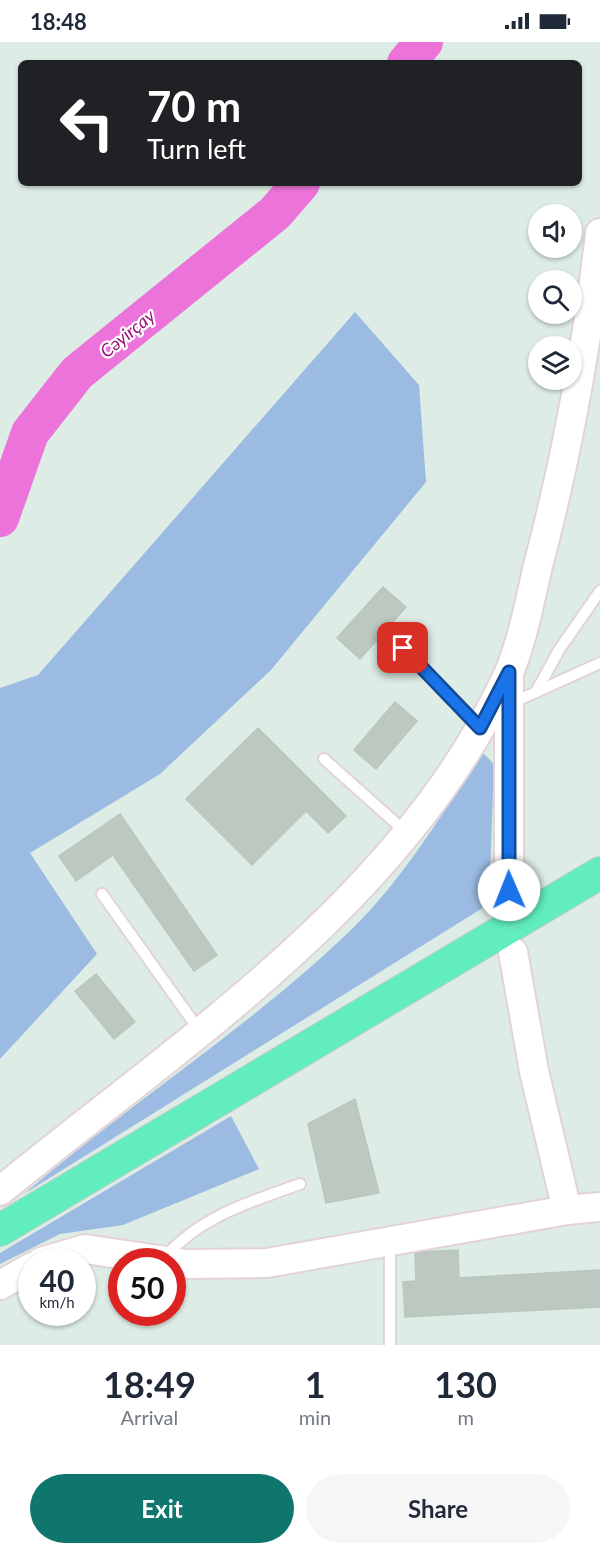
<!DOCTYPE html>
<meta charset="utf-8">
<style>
:root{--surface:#fff;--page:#f6f6f7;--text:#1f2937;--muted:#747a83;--accent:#0f766e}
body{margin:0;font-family:Lato,sans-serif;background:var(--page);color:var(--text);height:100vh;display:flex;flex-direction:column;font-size:22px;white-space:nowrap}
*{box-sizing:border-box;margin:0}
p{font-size:20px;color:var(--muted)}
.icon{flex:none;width:33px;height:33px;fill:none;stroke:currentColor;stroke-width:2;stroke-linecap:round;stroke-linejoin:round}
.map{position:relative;height:1303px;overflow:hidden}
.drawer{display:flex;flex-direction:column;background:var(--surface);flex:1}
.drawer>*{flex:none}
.hud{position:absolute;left:18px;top:18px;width:564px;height:126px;border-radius:9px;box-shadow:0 2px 4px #0004;background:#202124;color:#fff;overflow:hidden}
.fabs{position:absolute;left:528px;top:162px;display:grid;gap:12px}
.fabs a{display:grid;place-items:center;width:54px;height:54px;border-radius:50%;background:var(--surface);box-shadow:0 2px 4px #0004;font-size:30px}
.speed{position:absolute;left:18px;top:1206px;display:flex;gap:12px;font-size:30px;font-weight:700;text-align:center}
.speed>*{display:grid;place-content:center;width:78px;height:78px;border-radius:50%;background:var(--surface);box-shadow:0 2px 4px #0004;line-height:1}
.speed small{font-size:15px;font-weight:400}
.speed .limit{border:9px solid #d22;background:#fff;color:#111}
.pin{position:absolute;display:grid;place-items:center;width:51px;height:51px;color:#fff;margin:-26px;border-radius:12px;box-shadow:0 3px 9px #0006}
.me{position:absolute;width:66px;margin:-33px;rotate:359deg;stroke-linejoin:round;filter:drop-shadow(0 0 4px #0008)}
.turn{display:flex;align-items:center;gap:21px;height:126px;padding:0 30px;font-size:27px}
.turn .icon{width:78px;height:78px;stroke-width:2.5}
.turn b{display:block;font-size:42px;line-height:51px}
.eta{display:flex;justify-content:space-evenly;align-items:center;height:102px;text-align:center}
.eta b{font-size:36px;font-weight:700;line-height:42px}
.cta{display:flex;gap:12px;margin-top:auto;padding:12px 30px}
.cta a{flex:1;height:69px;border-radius:36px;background:var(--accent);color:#fff;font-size:24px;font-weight:700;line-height:69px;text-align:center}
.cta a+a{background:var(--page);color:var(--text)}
.status{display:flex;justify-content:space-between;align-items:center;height:42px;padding:0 30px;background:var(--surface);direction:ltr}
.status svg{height:16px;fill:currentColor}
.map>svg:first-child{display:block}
</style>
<div class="status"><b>18:48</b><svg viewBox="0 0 49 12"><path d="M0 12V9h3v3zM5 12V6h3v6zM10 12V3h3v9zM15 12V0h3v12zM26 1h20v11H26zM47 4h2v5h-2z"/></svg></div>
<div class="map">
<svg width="600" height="1303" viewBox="0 0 600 1303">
<rect width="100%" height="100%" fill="#ddece4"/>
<!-- green -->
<g fill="#9bbbe2">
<path d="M 355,270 L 419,343 L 426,440 L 271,628 L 160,732 L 30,811 L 97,912 L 0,1017 L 0,646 L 38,633 Z"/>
<path d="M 483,711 L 494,722 L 489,862 L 24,1152 C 131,1060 252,984 353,886 C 405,835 442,771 483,711 Z"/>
<path d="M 231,1074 L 259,1127 L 123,1183 L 60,1192 L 0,1222 L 0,1211 Z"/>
</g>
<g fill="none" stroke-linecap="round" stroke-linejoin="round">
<!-- river -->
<g stroke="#ec73d9" stroke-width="38">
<path d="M 406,21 L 424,0"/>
<path d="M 0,476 L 30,391 L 77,331 L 275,171 L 301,141"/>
</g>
</g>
<!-- building -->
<g fill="#bdc8c1" stroke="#b7c8c0" stroke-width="1.5">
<path d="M 383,545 L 406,565 L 360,617 L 337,596 Z"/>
<path d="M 395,660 L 417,679 L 376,727 L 354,708 Z"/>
<path d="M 258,686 L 346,774 L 328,791 L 306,769 L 252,823 L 186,757 Z"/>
<path d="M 120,772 L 217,913 L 194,929 L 113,813 L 76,839 L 59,814 Z"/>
<path d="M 96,932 L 135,980 L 114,997 L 75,949 Z"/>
<path d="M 355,1057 L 379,1151 L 326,1161 L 308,1082 Z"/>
<path d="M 458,1208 L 459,1236 L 600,1228 L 600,1265 L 405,1275 L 403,1240 L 416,1239 L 415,1210 Z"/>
</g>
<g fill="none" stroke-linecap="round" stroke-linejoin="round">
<defs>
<g id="lane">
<path d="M 403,606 L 478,683"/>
<path d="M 536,650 L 559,608 L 600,549"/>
<path d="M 512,661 L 600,621"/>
<path d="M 324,717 L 407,791"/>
<path d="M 102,852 L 199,988"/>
<path d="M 165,1215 C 201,1174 250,1160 300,1142"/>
<path d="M 390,1303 L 390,1200"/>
</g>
<g id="secondary">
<path d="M 509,634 L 509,848"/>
<path d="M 513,910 L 534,1029 L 567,1168"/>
<path d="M 0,1149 C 185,998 404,857 508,633 C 522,601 530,558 538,524 C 567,414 587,304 600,191"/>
<path d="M 41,1220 L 85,1207 L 187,1222 L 267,1221 L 567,1168 L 600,1165"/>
<path d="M 0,1243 L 32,1225"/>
</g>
<path id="primary" d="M 0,1188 L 600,831"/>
</defs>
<!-- lane casing -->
<use href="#lane" stroke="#e3d3d8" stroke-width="14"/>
<!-- secondary casing -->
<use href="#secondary" stroke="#e3d3d8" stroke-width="32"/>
<!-- primary casing -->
<use href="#primary" stroke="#ccc" stroke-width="34"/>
<!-- lane -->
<use href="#lane" stroke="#fff" stroke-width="10"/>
<!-- secondary -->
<use href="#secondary" stroke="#fff" stroke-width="28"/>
<!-- primary -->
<use href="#primary" stroke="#61edbd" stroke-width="32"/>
</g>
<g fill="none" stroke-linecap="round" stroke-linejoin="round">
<defs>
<path id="route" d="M 403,606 L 480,686 L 509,630 L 509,848"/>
</defs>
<!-- route casing -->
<use href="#route" stroke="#114b97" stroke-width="15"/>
<!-- route -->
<use href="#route" stroke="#1a73e8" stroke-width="10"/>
</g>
<g text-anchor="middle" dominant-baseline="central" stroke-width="4.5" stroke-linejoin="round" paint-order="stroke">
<!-- water labels -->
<g font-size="18" font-style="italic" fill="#991179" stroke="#fff">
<text transform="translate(127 291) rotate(-39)">Cəyirçay</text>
</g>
</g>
</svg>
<div class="fabs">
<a><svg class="icon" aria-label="sound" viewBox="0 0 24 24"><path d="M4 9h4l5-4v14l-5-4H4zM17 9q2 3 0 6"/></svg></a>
<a><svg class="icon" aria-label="search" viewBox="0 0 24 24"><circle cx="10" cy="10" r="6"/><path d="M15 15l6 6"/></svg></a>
<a><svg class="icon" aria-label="layers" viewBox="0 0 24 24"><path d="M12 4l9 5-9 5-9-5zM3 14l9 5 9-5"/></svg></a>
</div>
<div class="speed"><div>40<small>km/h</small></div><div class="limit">50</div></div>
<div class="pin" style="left:403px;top:606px;background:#d93025"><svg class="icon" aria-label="arrive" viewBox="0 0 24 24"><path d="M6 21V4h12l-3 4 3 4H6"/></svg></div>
<svg class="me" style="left:509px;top:848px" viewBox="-20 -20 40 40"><circle r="19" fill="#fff"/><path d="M0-13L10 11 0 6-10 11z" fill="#1a73e8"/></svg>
<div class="hud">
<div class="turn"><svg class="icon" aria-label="left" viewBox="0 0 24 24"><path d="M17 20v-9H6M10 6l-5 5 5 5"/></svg><div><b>70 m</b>Turn left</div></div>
</div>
</div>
<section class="drawer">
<div class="eta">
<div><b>18:49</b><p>Arrival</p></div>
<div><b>1</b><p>min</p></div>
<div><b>130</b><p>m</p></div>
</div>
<div class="cta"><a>Exit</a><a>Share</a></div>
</section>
